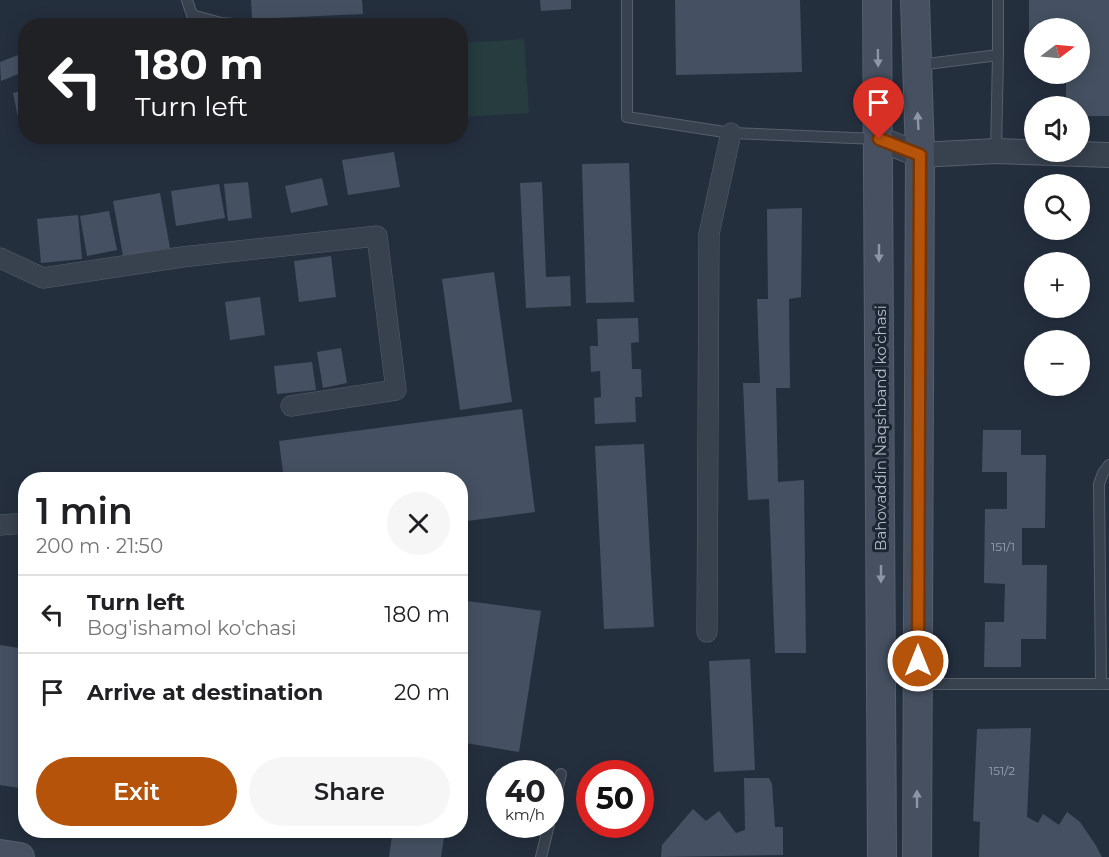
<!DOCTYPE html>
<meta charset="utf-8">
<style>
:root{--surface:#fff;--page:#f6f6f6;--text:#202124;--muted:#757577;--line:#e0e0e0;--accent:#b45309}
body{margin:0;font-family:Montserrat,sans-serif;background:var(--page);color:var(--text);height:100vh;display:flex;flex-direction:column;font-size:22px;white-space:nowrap}
*{box-sizing:border-box;margin:0}
p{font-size:20px;color:var(--muted)}
.icon{flex:none;width:33px;height:33px;fill:none;stroke:currentColor;stroke-width:2;stroke-linecap:round;stroke-linejoin:round}
.map{position:relative;flex:1;overflow:hidden}
.details{position:absolute;left:18px;top:472px;width:450px;height:366px;display:flex;flex-direction:column;background:var(--surface);border-radius:24px;box-shadow:0 3px 15px #0003}
.details>*{flex:none}
.top-card{position:absolute;left:18px;top:18px;width:450px;height:126px;border-radius:24px;box-shadow:0 3px 15px #0003;background:#202124;color:#fff;overflow:hidden}
.needle{width:39px;rotate:74deg}
.fabs{position:absolute;left:1024px;top:18px;display:grid;gap:12px}
.fabs a{display:grid;place-items:center;width:66px;height:66px;border-radius:50%;background:var(--surface);box-shadow:0 3px 15px #0003;font-size:30px}
.speed{position:absolute;left:486px;top:760px;display:flex;gap:12px;font-size:30px;font-weight:700;text-align:center}
.speed>*{display:grid;place-content:center;width:78px;height:78px;border-radius:50%;background:var(--surface);box-shadow:0 3px 15px #0003;line-height:1}
.speed small{font-size:15px;font-weight:400}
.speed .limit{border:9px solid #d22;background:#fff;color:#111}
.pin{position:absolute;display:grid;place-items:center;width:51px;height:51px;color:#fff;margin:-62px -26px;border-radius:50% 50% 50% 0;rotate:-45deg;box-shadow:0 0 6px #0007}
.pin .icon{rotate:45deg}
.me{position:absolute;width:66px;margin:-33px;rotate:0deg;stroke-linejoin:round;filter:drop-shadow(0 0 4px #0008)}
.turn{display:flex;align-items:center;gap:21px;height:126px;padding:0 18px;font-size:27px}
.turn .icon{width:78px;height:78px;stroke-width:2.5}
.turn b{display:block;font-size:42px;line-height:51px}
.round{display:grid;place-items:center;flex:none;width:63px;height:63px;border-radius:32px;background:var(--page)}
.summary{display:flex;align-items:center;justify-content:space-between;height:102px;padding:0 18px}
h1{font-size:36px;font-weight:600;line-height:45px}
.button{display:flex;gap:12px;margin-top:auto;padding:12px 18px}
.button a{flex:1;height:69px;border-radius:36px;background:var(--accent);color:#fff;font-size:24px;font-weight:600;line-height:69px;text-align:center}
.button a+a{background:var(--page);color:var(--text)}
ul{padding:0;list-style:none}
li{display:flex;align-items:center;gap:18px;height:78px;padding:0 18px;border-top:2px solid var(--line)}
li div{flex:1}
li b{display:block;font-size:22px}
li em{font-style:normal}
.map>svg:first-child{display:block}
</style>
<div class="map">
<svg width="1109" height="857" viewBox="0 0 1109 857">
<rect width="100%" height="100%" fill="#242f3e"/>
<!-- green -->
<path fill="#263c3f" d="M 524,39 L 529,113 L 461,117 L 461,43 Z"/>
<!-- building -->
<g fill="#455162">
<path d="M 251,0 L 362,0 L 363,14 L 252,19 Z"/>
<path d="M 540,0 L 571,0 L 571,9 L 541,11 Z"/>
<path d="M 675,0 L 800,0 L 802,72 L 676,75 Z"/>
<path d="M 1029,0 L 1109,0 L 1109,116 L 1080,116 L 1080,106 L 1066,106 L 1066,74 L 1080,74 L 1080,28 L 1035,28 L 1035,61 L 1029,61 Z"/>
<path d="M 26,52 L 26,71 L 1,81 L 0,62 Z"/>
<path d="M 26,90 L 26,120 L 19,122 L 13,93 Z"/>
<path d="M 394,152 L 400,187 L 348,195 L 342,160 Z"/>
<path d="M 629,163 L 634,302 L 586,303 L 582,164 Z"/>
<path d="M 322,178 L 328,205 L 291,213 L 285,186 Z"/>
<path d="M 248,182 L 252,218 L 228,221 L 224,184 Z"/>
<path d="M 542,182 L 546,277 L 570,276 L 571,306 L 526,308 L 520,183 Z"/>
<path d="M 219,184 L 225,218 L 176,226 L 171,191 Z"/>
<path d="M 160,193 L 170,248 L 123,256 L 113,201 Z"/>
<path d="M 802,208 L 801,297 L 789,299 L 790,388 L 776,388 L 778,482 L 804,480 L 806,653 L 775,653 L 769,499 L 748,500 L 743,383 L 760,383 L 757,299 L 768,299 L 767,209 Z"/>
<path d="M 109,211 L 117,250 L 87,256 L 80,216 Z"/>
<path d="M 78,215 L 82,259 L 41,263 L 37,219 Z"/>
<path d="M 331,256 L 336,297 L 299,302 L 294,261 Z"/>
<path d="M 494,272 L 512,402 L 460,410 L 442,279 Z"/>
<path d="M 260,297 L 265,335 L 230,340 L 225,302 Z"/>
<path d="M 638,318 L 639,342 L 631,343 L 632,369 L 641,369 L 642,397 L 635,397 L 636,422 L 595,424 L 594,398 L 601,397 L 600,371 L 591,372 L 590,346 L 598,346 L 597,319 Z"/>
<path d="M 341,348 L 347,383 L 323,388 L 317,352 Z"/>
<path d="M 312,362 L 316,390 L 277,394 L 274,366 Z"/>
<path d="M 522,409 L 535,512 L 460,522 L 460,480 L 284,480 L 279,441 Z"/>
<path d="M 983,430 L 1021,430 L 1021,455 L 1046,455 L 1045,528 L 1022,528 L 1022,565 L 1047,565 L 1046,639 L 1021,639 L 1021,667 L 984,667 L 985,622 L 1004,622 L 1005,584 L 984,583 L 985,509 L 1007,509 L 1007,472 L 982,472 Z"/>
<path d="M 644,444 L 654,627 L 604,629 L 595,446 Z"/>
<path d="M 460,600 L 541,611 L 519,752 L 460,742 Z"/>
<path d="M 0,645 L 26,649 L 26,789 L 0,785 Z"/>
<path d="M 750,659 L 755,770 L 714,772 L 709,661 Z"/>
<path d="M 1031,728 L 1027,817 L 1038,823 L 1043,814 L 1059,825 L 1067,812 L 1080,822 L 1095,844 L 1102,857 L 979,857 L 980,822 L 973,821 L 977,729 Z"/>
<path d="M 744,778 L 769,778 L 772,784 L 775,827 L 783,827 L 783,855 L 661,857 L 662,845 L 693,809 L 706,821 L 719,811 L 736,833 L 745,830 Z"/>
<path d="M 328,831 L 344,831 L 343,835 Z"/>
<path d="M 368,831 L 445,831 L 441,857 L 389,857 L 392,836 Z"/>
</g>
<g fill="none" stroke-linecap="round" stroke-linejoin="round">
<defs>
<g id="service">
<path d="M 187,0 L 192,15 L 221,23 L 259,26"/>
<path d="M 627,0 L 627,117 L 731,133 L 878,139"/>
<path d="M 919,65 L 998,55 L 998,0"/>
<path d="M 996,151 L 998,55"/>
<path d="M 918,684 L 1109,684"/>
<path d="M 1101,684 L 1099,484 L 1103,473 L 1109,465"/>
<path d="M 550,818 L 561,774"/>
<path d="M 541,857 L 549,825"/>
</g>
<g id="minor">
<path d="M 0,258 L 43,278 L 182,257 L 377,236 L 396,390 L 291,406"/>
<path d="M 0,525 L 26,523"/>
<path d="M 707,632 L 709,234 L 731,133"/>
</g>
<path id="tertiary" d="M 879,139 L 920,155 L 996,151 L 1109,155"/>
<g id="secondary">
<path d="M 877,0 L 882,857"/>
<path d="M 915,0 L 920,155 L 917,857"/>
<path d="M 0,854 L 20,857"/>
</g>
</defs>
<!-- service casing -->
<use href="#service" stroke="#565f6c" stroke-width="12"/>
<!-- minor casing -->
<use href="#minor" stroke="#565f6c" stroke-width="21"/>
<!-- tertiary casing -->
<use href="#tertiary" stroke="#565f6c" stroke-width="26"/>
<!-- secondary casing -->
<use href="#secondary" stroke="#565f6c" stroke-width="30"/>
<!-- service -->
<use href="#service" stroke="#38414e" stroke-width="10"/>
<!-- minor -->
<use href="#minor" stroke="#38414e" stroke-width="20"/>
<!-- tertiary -->
<use href="#tertiary" stroke="#38414e" stroke-width="24"/>
<!-- secondary -->
<use href="#secondary" stroke="#465061" stroke-width="28"/>
</g>
<!-- one-way arrows -->
<defs><path id="oneway-solid" d="M-6-.8H1V-3.2L6.5 0L1 3.2V.8H-6Z" transform="scale(1.5)"/></defs>
<g fill="#8e96a5">
<use href="#oneway-solid" transform="translate(878 58) rotate(89)"/>
<use href="#oneway-solid" transform="translate(918 121) rotate(-93)"/>
<use href="#oneway-solid" transform="translate(879 253) rotate(90)"/>
<use href="#oneway-solid" transform="translate(881 574) rotate(90)"/>
<use href="#oneway-solid" transform="translate(917 799) rotate(-90)"/>
</g>
<g fill="none" stroke-linecap="round" stroke-linejoin="round">
<defs>
<path id="route" d="M 879,139 L 920,155 L 918,661"/>
</defs>
<!-- route casing -->
<use href="#route" stroke="#753606" stroke-width="15"/>
<!-- route -->
<use href="#route" stroke="#b45309" stroke-width="10"/>
</g>
<g text-anchor="middle" dominant-baseline="central" stroke-width="6" stroke-linejoin="round" paint-order="stroke">
<!-- number labels -->
<g font-size="12" fill="#98a1af">
<text x="1003" y="546">151/1</text>
<text x="1002" y="770">151/2</text>
</g>
<!-- street labels -->
<g font-size="15" fill="#b4bcc9" stroke="#1d2633">
<text transform="translate(880 428) rotate(-90)">Bahovaddin Naqshband ko'chasi</text>
</g>
</g>
</svg>
<div class="fabs">
<a><svg class="needle" viewBox="-14 -14 28 28"><path d="M0-13l5 13h-10z" fill="#e53935"/><path d="M0 13l5-13h-10z" fill="#757577"/></svg></a>
<a><svg class="icon" aria-label="sound" viewBox="0 0 24 24"><path d="M4 9h4l5-4v14l-5-4H4zM17 9q2 3 0 6"/></svg></a>
<a><svg class="icon" aria-label="search" viewBox="0 0 24 24"><circle cx="10" cy="10" r="6"/><path d="M15 15l6 6"/></svg></a>
<a>+</a>
<a>−</a>
</div>
<div class="speed"><div>40<small>km/h</small></div><div class="limit">50</div></div>
<div class="pin" style="left:879px;top:139px;background:#d93025"><svg class="icon" aria-label="arrive" viewBox="0 0 24 24"><path d="M6 21V4h12l-3 4 3 4H6"/></svg></div>
<svg class="me" style="left:918px;top:661px" viewBox="-20 -20 40 40"><circle r="17" fill="#b45309" stroke="#fff" stroke-width="3"/><path d="M0-11L8 9 0 5-8 9z" fill="#fff"/></svg>
<div class="top-card">
<div class="turn"><svg class="icon" aria-label="left" viewBox="0 0 24 24"><path d="M17 20v-9H6M10 6l-5 5 5 5"/></svg><div><b>180 m</b>Turn left</div></div>
</div>
<section class="details">
<div class="summary"><div><h1>1 min</h1><p>200 m · 21:50</p></div><a class="round"><svg class="icon" aria-label="close" viewBox="0 0 24 24"><path d="M6 6l12 12M18 6L6 18"/></svg></a></div>
<ul>
<li><svg class="icon" aria-label="left" viewBox="0 0 24 24"><path d="M17 20v-9H6M10 6l-5 5 5 5"/></svg><div><b>Turn left</b><p>Bog'ishamol ko'chasi</p></div><em>180 m</em></li>
<li><svg class="icon" aria-label="arrive" viewBox="0 0 24 24"><path d="M6 21V4h12l-3 4 3 4H6"/></svg><div><b>Arrive at destination</b></div><em>20 m</em></li>
</ul>
<div class="button"><a>Exit</a><a>Share</a></div>
</section>
</div>
